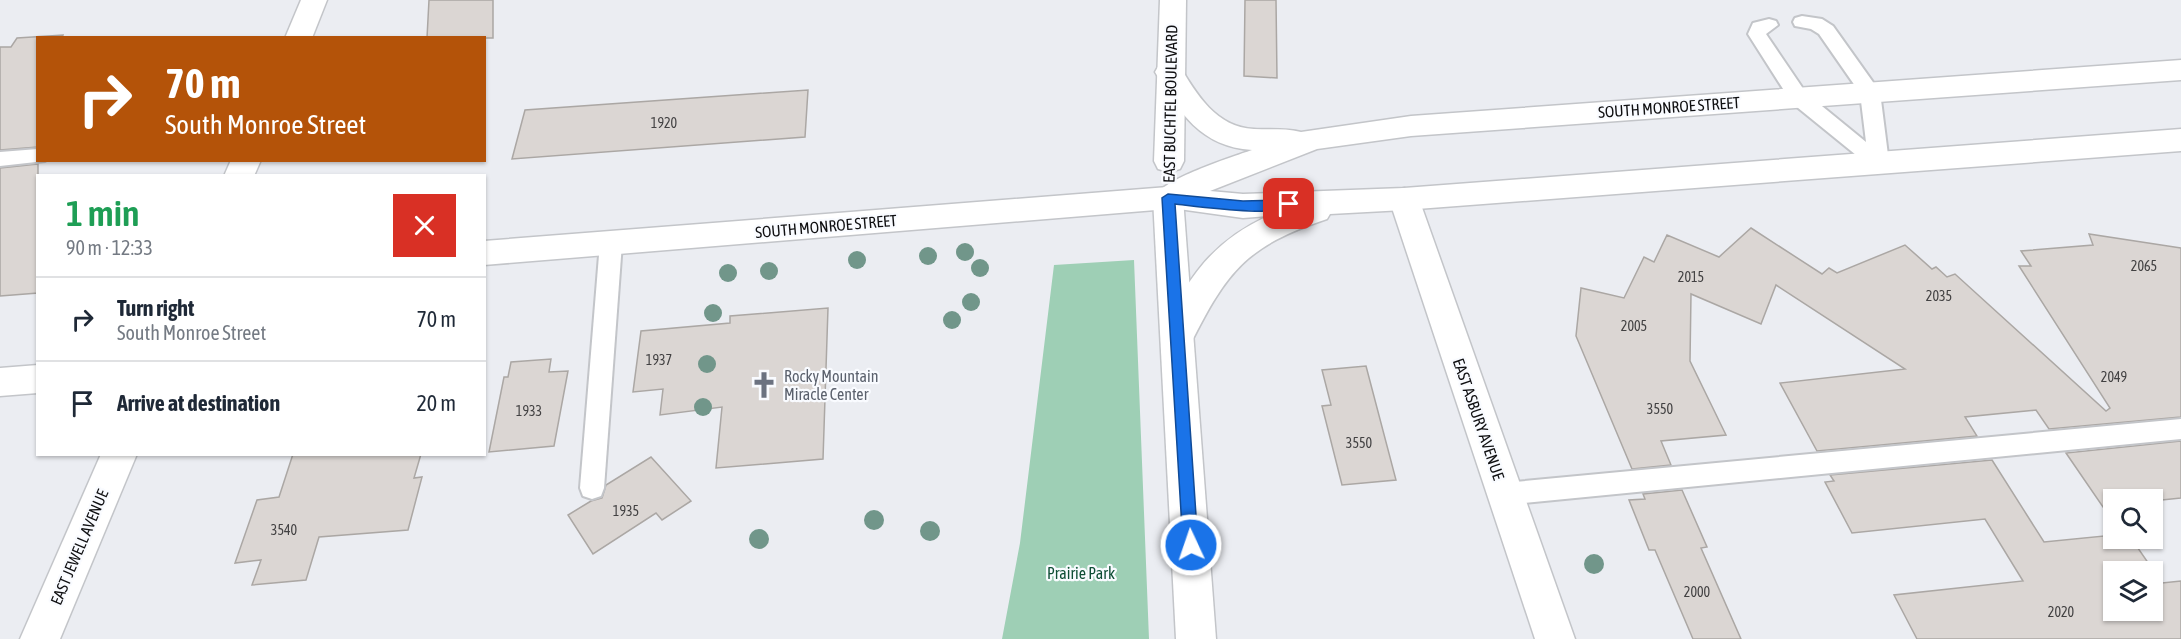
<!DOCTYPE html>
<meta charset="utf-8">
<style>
:root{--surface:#fff;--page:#f2f2f3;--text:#1f2937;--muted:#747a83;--line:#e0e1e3}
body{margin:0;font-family:"Asap Condensed",sans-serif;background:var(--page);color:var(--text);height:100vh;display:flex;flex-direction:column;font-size:22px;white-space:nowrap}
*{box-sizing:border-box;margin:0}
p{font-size:20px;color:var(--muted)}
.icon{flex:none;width:33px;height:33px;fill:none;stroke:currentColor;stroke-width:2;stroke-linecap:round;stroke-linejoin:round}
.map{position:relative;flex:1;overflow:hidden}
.details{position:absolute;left:36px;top:174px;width:450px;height:282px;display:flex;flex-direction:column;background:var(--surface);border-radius:0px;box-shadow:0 2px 4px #0004}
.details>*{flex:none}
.guide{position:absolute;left:36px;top:36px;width:450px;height:126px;border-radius:0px;box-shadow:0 2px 4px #0004;background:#b45309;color:#fff;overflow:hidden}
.fabs{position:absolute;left:2103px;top:489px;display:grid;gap:12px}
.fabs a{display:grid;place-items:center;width:60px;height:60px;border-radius:0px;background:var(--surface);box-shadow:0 2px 4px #0004;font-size:30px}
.pin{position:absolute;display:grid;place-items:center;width:51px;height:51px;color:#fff;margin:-26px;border-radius:12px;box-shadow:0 3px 9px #0006}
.me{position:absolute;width:66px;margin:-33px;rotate:357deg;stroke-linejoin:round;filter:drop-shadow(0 0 4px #0008)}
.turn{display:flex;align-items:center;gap:21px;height:126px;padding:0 30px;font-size:27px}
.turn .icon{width:78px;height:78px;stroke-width:2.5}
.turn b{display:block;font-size:42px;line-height:51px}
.round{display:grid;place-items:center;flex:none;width:63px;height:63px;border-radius:0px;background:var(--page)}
.summary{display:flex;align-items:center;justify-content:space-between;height:102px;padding:0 30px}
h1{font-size:36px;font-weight:600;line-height:45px;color:#1e9e55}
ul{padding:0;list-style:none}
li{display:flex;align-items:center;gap:18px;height:84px;padding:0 30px;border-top:2px solid var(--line)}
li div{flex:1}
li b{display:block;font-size:22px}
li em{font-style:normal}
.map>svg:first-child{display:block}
</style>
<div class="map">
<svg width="2181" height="639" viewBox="0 0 2181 639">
<rect width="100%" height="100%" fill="#ebedf2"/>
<!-- green -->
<path fill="#9ecfb5" d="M 1134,260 L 1149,639 L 1002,639 L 1020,543 L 1054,265 Z"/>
<!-- building -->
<g fill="#dbd6d3" stroke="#aba7a4" stroke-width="1.5" fill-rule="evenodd">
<path d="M 429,0 L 493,0 L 493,38 L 427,38 Z"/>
<path d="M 1245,0 L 1276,0 L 1277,78 L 1244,76 Z"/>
<path d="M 63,35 L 62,38 L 38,38 L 38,147 L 0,150 L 0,47 L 11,47 L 17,38 Z"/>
<path d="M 808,90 L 805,137 L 512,159 L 525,110 Z"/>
<path d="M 38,164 L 38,293 L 0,296 L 0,168 Z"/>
<path d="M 1751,228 L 1822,274 L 1829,268 L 1837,273 L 1905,245 L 1932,269 L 1936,267 L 1947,277 L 1955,274 L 2106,411 L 2110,408 L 2019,266 L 2031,266 L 2021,251 L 2093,245 L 2089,234 L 2181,248 L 2181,417 L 2049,429 L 2036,410 L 1965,417 L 1977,436 L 1817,451 L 1780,383 L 1905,369 L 1776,285 L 1761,324 L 1691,294 L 1690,361 L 1726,435 L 1661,441 L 1671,465 L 1632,469 L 1576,336 L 1581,288 L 1624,298 L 1644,257 L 1654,262 L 1667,235 L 1719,257 Z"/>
<path d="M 828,308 L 823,459 L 716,468 L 722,407 L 660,415 L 663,389 L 633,392 L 641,331 L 730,323 L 730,316 Z"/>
<path d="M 551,359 L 549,372 L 568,371 L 554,446 L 489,452 L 504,377 L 508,377 L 511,362 Z"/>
<path d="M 1366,366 L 1396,480 L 1342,485 L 1322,406 L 1331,405 L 1322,370 Z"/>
<path d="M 2181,441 L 2181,498 L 2152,501 L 2114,500 L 2114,506 L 2103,507 L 2066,453 Z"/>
<path d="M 293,454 L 421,454 L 414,478 L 422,477 L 408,530 L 319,537 L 306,580 L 252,585 L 261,560 L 235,563 L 257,500 L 279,497 Z"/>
<path d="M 651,457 L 691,501 L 662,520 L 656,513 L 593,554 L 568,515 L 591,501 L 602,498 L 606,485 Z"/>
<path d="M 1992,460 L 2044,542 L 2114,535 L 2114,538 L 2131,538 L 2162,583 L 2181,581 L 2181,639 L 1917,639 L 1894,595 L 2023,581 L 1985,519 L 1852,533 L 1825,482 L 1834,481 L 1830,475 ZM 2114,572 L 2152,572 L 2152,610 L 2114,610 Z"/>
<path d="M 1682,490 L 1707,547 L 1701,548 L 1741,639 L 1693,639 L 1655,550 L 1649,550 L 1629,500 L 1645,499 L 1643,494 Z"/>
</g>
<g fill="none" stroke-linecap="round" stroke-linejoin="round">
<defs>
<g id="service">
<path d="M 1802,16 L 1822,19 L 1833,26 L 1880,92 L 1889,163 L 1886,168 L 1879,170 L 1872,168 L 1792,103 L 1748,34 L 1753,23 L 1769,19 L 1776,21 L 1778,25 L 1766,34 L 1806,93 L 1866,142 L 1860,93 L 1819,34 L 1811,29 L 1795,26 L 1793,22 L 1795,18 Z"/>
<path d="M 38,149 L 38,160 L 45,161 L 0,166 L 0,152 Z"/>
<path d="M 611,235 L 619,237 L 622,243 L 604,488 L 601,496 L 592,499 L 583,496 L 580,488 L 600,243 L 603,237 Z"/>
<path d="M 2181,419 L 2181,439 L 1504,505 L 1495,502 L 1492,494 L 1495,486 L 1504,483 Z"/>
</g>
<g id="minor">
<path d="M 301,0 L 327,0 L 312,38 L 285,38 Z"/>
<path d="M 231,160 L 261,160 L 254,176 L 224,176 Z"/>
<path d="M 1168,187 L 1179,190 L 1183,198 L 1179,206 L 1168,209 L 484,265 L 484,241 Z"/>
<path d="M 1404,188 L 1415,191 L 1419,199 L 1575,639 L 1535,639 L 1389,199 L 1393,191 Z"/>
<path d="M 38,365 L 38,393 L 0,396 L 0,368 Z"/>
<path d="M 101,454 L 137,454 L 60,639 L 20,639 Z"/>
</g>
<path id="tertiary" d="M 2181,60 L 2181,80 L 1411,136 L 1317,149 L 1210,191 L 1243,194 L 1404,188 L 2181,129 L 2181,151 L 1404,210 L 1330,214 L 1327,219 C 1246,246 1227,271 1190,345 L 1178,349 L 1166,345 L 1161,335 C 1186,280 1211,242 1268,216 L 1243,218 L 1157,206 L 1153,198 C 1163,179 1229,158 1252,150 C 1201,147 1179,112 1155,72 L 1159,65 L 1169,62 L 1179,65 C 1197,95 1216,127 1254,129 C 1270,130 1286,128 1301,132 L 1411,116 Z"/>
<g id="secondary">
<path d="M 1160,0 L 1186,0 L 1184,161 L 1180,169 L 1169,172 L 1158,169 L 1154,161 Z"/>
<path d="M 1168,187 L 1179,190 L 1183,198 L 1216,639 L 1176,639 L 1153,198 L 1157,190 Z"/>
</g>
</defs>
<!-- service casing -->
<use href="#service" stroke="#c3c5c9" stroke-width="4"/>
<!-- minor casing -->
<use href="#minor" stroke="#c3c5c9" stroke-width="3"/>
<!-- tertiary casing -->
<use href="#tertiary" stroke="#c3c5c9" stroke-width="3"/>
<!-- secondary casing -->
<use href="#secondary" stroke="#c3c5c9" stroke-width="3"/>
<!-- service -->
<use href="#service" fill="#fff" fill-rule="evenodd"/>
<!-- minor -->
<use href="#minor" fill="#fff" fill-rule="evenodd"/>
<!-- tertiary -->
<use href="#tertiary" fill="#fff" fill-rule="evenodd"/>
<!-- secondary -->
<use href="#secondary" fill="#fff" fill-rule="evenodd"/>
</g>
<!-- trees -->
<g fill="#71968a">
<circle cx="965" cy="252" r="9"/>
<circle cx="928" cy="256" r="9"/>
<circle cx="857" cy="260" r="9"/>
<circle cx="980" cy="268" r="9"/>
<circle cx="769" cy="271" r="9"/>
<circle cx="728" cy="273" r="9"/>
<circle cx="971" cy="302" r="9"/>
<circle cx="713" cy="313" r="9"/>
<circle cx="952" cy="320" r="9"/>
<circle cx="707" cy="364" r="9"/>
<circle cx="703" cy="407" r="9"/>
<circle cx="874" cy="520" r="10"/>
<circle cx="930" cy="531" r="10"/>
<circle cx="759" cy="539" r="10"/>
<circle cx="1594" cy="564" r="10"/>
</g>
<!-- route -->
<path fill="#1a73e8" stroke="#114b97" stroke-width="1.5" d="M 1168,194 L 1243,201 L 1289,200 L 1296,204 C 1285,219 1195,206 1175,204 L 1198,545 L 1196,550 L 1191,553 L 1185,550 L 1183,545 L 1162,198 Z"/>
<!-- icons -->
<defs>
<symbol id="church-bare" viewBox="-9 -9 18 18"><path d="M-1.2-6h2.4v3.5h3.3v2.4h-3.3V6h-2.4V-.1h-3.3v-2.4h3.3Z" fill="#6b7280" stroke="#f9fbff" stroke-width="2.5" paint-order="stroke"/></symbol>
</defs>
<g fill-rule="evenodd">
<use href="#church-bare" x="745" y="366" width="38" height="38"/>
</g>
<g text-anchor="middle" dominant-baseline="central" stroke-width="4.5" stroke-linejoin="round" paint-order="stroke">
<!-- number labels -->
<g font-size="14" fill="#424142">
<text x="664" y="123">1920</text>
<text x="2144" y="266">2065</text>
<text x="1691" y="277">2015</text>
<text x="1939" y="296">2035</text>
<text x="1634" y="326">2005</text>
<text x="659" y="360">1937</text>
<text x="2114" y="377">2049</text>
<text x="1660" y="409">3550</text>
<text x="529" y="411">1933</text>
<text x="1359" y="443">3550</text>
<text x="626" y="511">1935</text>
<text x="284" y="530">3540</text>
<text x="1697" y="592">2000</text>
<text x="2061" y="612">2020</text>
</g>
<!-- street labels -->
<g font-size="16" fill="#0f0f11" stroke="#f9fbff">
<text transform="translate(1170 104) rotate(-89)">EAST BUCHTEL BOULEVARD</text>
<text transform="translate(1669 107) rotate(-4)">SOUTH MONROE STREET</text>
<text transform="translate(826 226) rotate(-5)">SOUTH MONROE STREET</text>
<text transform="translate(1479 419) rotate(71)">EAST ASBURY AVENUE</text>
<text transform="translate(79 547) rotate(-67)">EAST JEWELL AVENUE</text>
</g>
<!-- worship labels -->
<g font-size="16" fill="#5b616d" stroke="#f9fbff" text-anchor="start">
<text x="784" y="376">Rocky Mountain<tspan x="784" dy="18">Miracle Center</tspan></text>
</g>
<!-- park labels -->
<g font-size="16" fill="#0e4e35" stroke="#f9fbff">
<text x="1081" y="573">Prairie Park</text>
</g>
</g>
</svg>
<div class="fabs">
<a><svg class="icon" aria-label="search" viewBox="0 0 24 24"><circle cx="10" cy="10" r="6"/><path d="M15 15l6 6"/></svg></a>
<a><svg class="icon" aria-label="layers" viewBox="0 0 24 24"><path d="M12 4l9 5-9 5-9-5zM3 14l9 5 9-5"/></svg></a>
</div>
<div class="pin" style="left:1289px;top:204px;background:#d93025"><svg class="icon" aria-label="arrive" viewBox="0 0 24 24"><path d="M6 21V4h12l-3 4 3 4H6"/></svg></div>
<svg class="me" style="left:1191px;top:545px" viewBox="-20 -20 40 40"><circle r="17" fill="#1a73e8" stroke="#fff" stroke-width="3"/><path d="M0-11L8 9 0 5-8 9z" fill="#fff"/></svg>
<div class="guide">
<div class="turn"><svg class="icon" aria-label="right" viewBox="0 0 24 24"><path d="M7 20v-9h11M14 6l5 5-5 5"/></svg><div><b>70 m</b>South Monroe Street</div></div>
</div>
<section class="details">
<div class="summary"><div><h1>1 min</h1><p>90 m · 12:33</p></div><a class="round" style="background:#d93025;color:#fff"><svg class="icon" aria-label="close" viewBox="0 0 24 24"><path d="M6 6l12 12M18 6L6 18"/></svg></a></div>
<ul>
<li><svg class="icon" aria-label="right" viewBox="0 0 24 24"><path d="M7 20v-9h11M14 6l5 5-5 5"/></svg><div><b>Turn right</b><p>South Monroe Street</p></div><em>70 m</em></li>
<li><svg class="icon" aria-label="arrive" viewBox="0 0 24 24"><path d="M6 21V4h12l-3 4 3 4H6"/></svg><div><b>Arrive at destination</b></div><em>20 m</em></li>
</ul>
</section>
</div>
